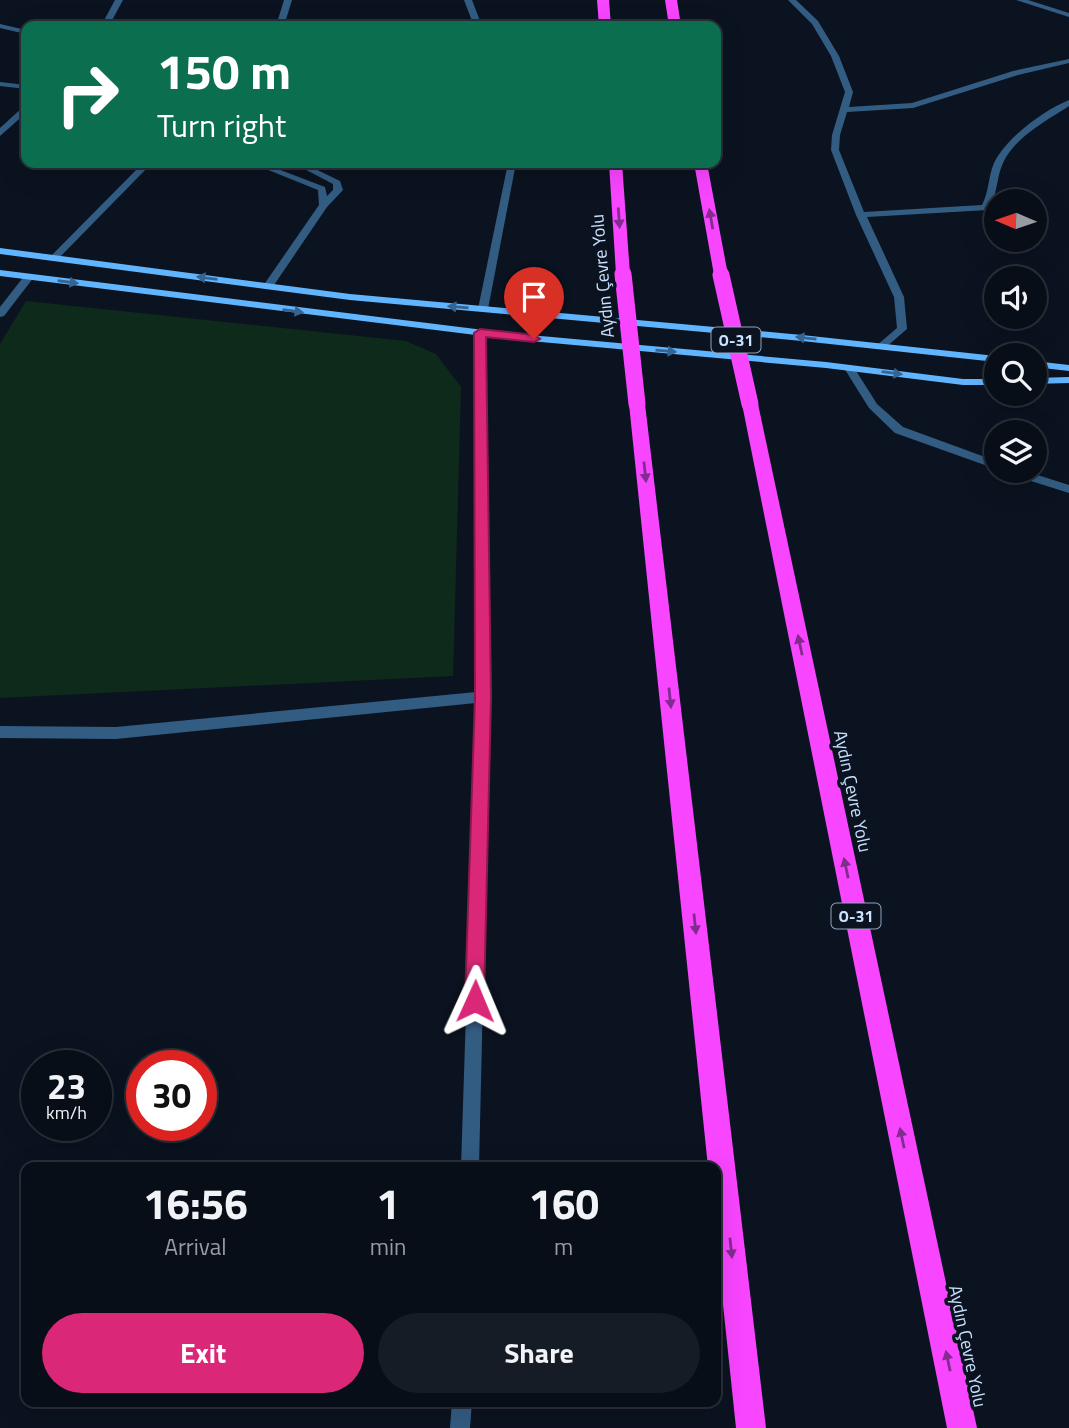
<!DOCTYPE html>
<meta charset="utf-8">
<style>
:root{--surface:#080e18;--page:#161c25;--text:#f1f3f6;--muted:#989ca2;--line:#292e37;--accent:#db2777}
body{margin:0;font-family:"Titillium Web",sans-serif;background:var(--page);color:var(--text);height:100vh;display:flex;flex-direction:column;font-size:26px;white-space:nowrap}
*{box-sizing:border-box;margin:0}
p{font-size:23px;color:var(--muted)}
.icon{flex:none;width:38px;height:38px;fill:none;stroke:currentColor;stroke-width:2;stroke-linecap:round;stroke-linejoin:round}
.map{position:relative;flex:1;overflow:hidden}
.panel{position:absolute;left:21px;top:1162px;width:700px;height:245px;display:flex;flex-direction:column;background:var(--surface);border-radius:14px;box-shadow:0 7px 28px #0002,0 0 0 2px var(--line)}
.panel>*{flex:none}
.top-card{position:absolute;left:21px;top:21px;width:700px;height:147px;border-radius:14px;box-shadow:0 7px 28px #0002,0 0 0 2px var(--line);background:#0b6e4f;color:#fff;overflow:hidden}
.needle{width:46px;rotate:272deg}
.fabs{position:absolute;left:984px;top:189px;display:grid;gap:14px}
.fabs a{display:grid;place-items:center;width:63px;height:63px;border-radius:50%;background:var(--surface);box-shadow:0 7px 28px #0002,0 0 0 2px var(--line);font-size:35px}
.speed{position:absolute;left:21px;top:1050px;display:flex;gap:14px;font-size:35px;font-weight:700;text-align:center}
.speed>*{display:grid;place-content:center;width:91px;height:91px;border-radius:50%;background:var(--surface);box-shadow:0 7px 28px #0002,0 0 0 2px var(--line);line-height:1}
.speed small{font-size:18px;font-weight:400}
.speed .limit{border:10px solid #d22;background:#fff;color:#111}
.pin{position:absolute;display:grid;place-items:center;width:60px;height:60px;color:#fff;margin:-72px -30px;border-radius:50% 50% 50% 0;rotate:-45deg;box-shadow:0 0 7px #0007}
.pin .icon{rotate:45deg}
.me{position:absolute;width:77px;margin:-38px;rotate:1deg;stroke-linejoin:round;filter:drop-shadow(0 0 5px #0008)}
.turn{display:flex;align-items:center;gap:24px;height:147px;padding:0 21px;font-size:32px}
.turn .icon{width:91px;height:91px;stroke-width:2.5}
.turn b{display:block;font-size:49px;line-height:60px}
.eta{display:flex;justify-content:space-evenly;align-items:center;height:119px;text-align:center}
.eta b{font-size:42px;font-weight:700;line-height:49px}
.cta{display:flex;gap:14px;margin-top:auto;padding:14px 21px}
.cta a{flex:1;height:80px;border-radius:42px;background:var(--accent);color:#fff;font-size:28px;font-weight:700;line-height:80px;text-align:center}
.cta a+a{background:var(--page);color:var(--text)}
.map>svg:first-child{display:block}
</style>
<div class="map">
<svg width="1069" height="1428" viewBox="0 0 1069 1428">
<rect width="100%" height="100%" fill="#0b1320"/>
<!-- green -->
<path fill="#0e2a1a" d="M 26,301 L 406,341 L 436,354 L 461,387 L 453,676 L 0,698 L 0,344 Z"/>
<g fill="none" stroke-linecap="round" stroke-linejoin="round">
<!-- street -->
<g fill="#335c82" fill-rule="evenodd">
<path d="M 115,0 L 123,0 L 109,26 L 101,26 Z"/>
<path d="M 284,0 L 292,0 L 284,26 L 276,26 Z"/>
<path d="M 464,0 L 472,0 L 482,26 L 474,26 Z"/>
<path d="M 788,0 L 796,0 L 818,21 L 839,56 L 853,92 L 849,107 L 912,103 L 1013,71 L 1069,59 L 1069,63 L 1018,75 L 913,108 L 847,112 L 840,135 L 839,150 L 864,212 L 982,205 C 989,192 988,177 994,163 C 1006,138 1044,110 1069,100 L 1069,106 C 1046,121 1015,137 1003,163 C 996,178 998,195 988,210 L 867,217 L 904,297 L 907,329 L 885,348 L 877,348 L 876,346 L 897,328 L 894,297 L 856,215 L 831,150 L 832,135 L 845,92 L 831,56 L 812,24 Z"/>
<path d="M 1016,0 L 1028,0 L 1069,13 L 1069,17 Z"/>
<path d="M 0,24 L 26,30 L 26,34 L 0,28 Z"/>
<path d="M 0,82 L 26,85 L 26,89 L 0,86 Z"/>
<path d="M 23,107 L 26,107 L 26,113 L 0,136 L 0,128 Z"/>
<path d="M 143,163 L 152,163 L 57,260 L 51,260 L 51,256 Z"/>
<path d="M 251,163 L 262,163 L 325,187 L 327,196 L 333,190 L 333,184 L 293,163 L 303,163 L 340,181 L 343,190 L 327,207 L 272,288 L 268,289 L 263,286 L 319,205 L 318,190 Z"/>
<path d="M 508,163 L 516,163 L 488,309 L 483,312 L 478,309 Z"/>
<path d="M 25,275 L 34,277 L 4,316 L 0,317 L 0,307 Z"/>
<path d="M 480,330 L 485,333 L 490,697 L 479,1167 L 461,1167 L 476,703 L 116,739 L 0,738 L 0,726 L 116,727 L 476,692 L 475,333 Z"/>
<path d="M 849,365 L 853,366 L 877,404 L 903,427 L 996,461 L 996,469 L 895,433 L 869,408 L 844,368 Z"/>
<path d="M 1007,471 L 1025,471 L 1069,485 L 1069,493 L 1009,474 Z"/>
<path d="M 452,1402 L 472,1402 L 470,1428 L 450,1428 Z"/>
</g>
<!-- secondary -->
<g fill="#61b5ff" fill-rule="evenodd">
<path d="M 0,248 L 350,294 L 802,335 L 996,356 L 996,362 L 802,341 L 350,300 L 0,254 Z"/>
<path d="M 0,270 L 508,333 L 826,362 L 963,379 L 996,379 L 996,385 L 963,385 L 826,368 L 508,339 L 0,276 Z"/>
<path d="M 1034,361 L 1069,365 L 1069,371 L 1034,367 Z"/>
<path d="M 1069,377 L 1069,383 L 1034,384 L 1034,378 Z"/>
</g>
<!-- highway -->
<g fill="#f845ff" fill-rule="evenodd">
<path d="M 597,0 L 609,0 L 611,26 L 599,26 Z"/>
<path d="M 665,0 L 677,0 L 681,26 L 669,26 Z"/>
<path d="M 609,163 L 622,163 L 630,274 L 623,278 L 616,274 Z"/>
<path d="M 694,163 L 707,163 L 728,275 L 726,278 L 716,278 L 714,275 Z"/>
<path d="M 637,399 L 645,404 L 766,1428 L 736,1428 L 716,1238 L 716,1167 L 708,1167 L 629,404 Z"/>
<path d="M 750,399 L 758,404 L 977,1428 L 947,1428 L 742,404 Z"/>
</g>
<!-- highway-bridge -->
<g stroke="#f845ff" stroke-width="17">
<path d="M 623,274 L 637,404"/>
<path d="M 721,275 L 750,404"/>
</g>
</g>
<!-- one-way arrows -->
<defs><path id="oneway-solid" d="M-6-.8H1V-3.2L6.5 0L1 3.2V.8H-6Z" transform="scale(1.75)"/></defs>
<g fill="#822c90">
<use href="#oneway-solid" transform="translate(619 218) rotate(86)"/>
<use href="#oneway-solid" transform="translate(711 219) rotate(-100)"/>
<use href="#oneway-solid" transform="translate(645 472) rotate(84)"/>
<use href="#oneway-solid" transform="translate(800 645) rotate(-102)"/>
<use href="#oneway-solid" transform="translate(670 698) rotate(84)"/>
<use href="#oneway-solid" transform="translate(846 868) rotate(-102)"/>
<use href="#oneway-solid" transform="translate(695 924) rotate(84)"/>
<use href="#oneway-solid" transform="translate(902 1138) rotate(-102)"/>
<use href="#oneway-solid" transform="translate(731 1248) rotate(84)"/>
<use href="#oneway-solid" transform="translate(948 1361) rotate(-102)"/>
</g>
<g fill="#366490">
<use href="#oneway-solid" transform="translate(207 278) rotate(-173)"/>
<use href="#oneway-solid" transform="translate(68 282) rotate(8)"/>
<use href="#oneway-solid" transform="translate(458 307) rotate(-175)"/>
<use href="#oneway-solid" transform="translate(293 311) rotate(7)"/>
<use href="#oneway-solid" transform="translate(806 338) rotate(-174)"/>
<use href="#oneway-solid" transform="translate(666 351) rotate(5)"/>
<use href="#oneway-solid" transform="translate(892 373) rotate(7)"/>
</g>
<!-- route -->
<path fill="#db2777" stroke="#8e194d" stroke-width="2" d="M 480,329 L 534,335 L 540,339 L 534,342 L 486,337 L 491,697 L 484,1001 L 481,1007 L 475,1010 L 468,1007 L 465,1001 L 475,697 L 474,333 Z"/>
<g text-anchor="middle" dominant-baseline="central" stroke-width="7" stroke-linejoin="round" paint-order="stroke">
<!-- shield labels -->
<g fill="#0b1320" stroke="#91a4bc" stroke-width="2">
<rect x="711.5" y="327.5" width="49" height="25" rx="5"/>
<rect x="831.5" y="903.5" width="49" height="25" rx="5"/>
</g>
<g font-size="16" font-weight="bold" fill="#cae2ff">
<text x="736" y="340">O-31</text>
<text x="856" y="916">O-31</text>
</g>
<!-- street labels -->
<g font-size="18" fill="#cae2ff" stroke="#0b1320">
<text transform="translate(602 276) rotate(-95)">Aydın Çevre Yolu</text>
<text transform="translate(853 791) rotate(78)">Aydın Çevre Yolu</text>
<text transform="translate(968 1346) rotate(78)">Aydın Çevre Yolu</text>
</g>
</g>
</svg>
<div class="fabs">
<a><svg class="needle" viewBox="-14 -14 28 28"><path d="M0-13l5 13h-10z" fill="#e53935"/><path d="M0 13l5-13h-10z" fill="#989ca2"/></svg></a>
<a><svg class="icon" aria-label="sound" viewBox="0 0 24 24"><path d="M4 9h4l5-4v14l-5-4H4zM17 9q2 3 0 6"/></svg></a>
<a><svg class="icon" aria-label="search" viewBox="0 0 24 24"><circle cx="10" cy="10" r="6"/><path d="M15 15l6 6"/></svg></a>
<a><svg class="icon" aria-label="layers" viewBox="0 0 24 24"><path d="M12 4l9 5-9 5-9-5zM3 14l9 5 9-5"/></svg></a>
</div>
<div class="speed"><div>23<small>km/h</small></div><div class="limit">30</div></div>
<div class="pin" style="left:534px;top:339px;background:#d93025"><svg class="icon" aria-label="arrive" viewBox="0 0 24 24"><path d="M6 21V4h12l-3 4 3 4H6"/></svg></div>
<svg class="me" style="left:475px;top:1001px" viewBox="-20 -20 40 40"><path d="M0-17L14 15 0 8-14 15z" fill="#db2777" stroke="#fff" stroke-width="4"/></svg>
<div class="top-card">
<div class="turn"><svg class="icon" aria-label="right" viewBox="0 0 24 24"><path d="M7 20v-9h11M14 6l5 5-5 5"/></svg><div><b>150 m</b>Turn right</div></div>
</div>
<section class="panel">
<div class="eta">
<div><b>16:56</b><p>Arrival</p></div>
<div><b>1</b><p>min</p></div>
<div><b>160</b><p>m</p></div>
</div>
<div class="cta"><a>Exit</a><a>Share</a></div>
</section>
</div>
